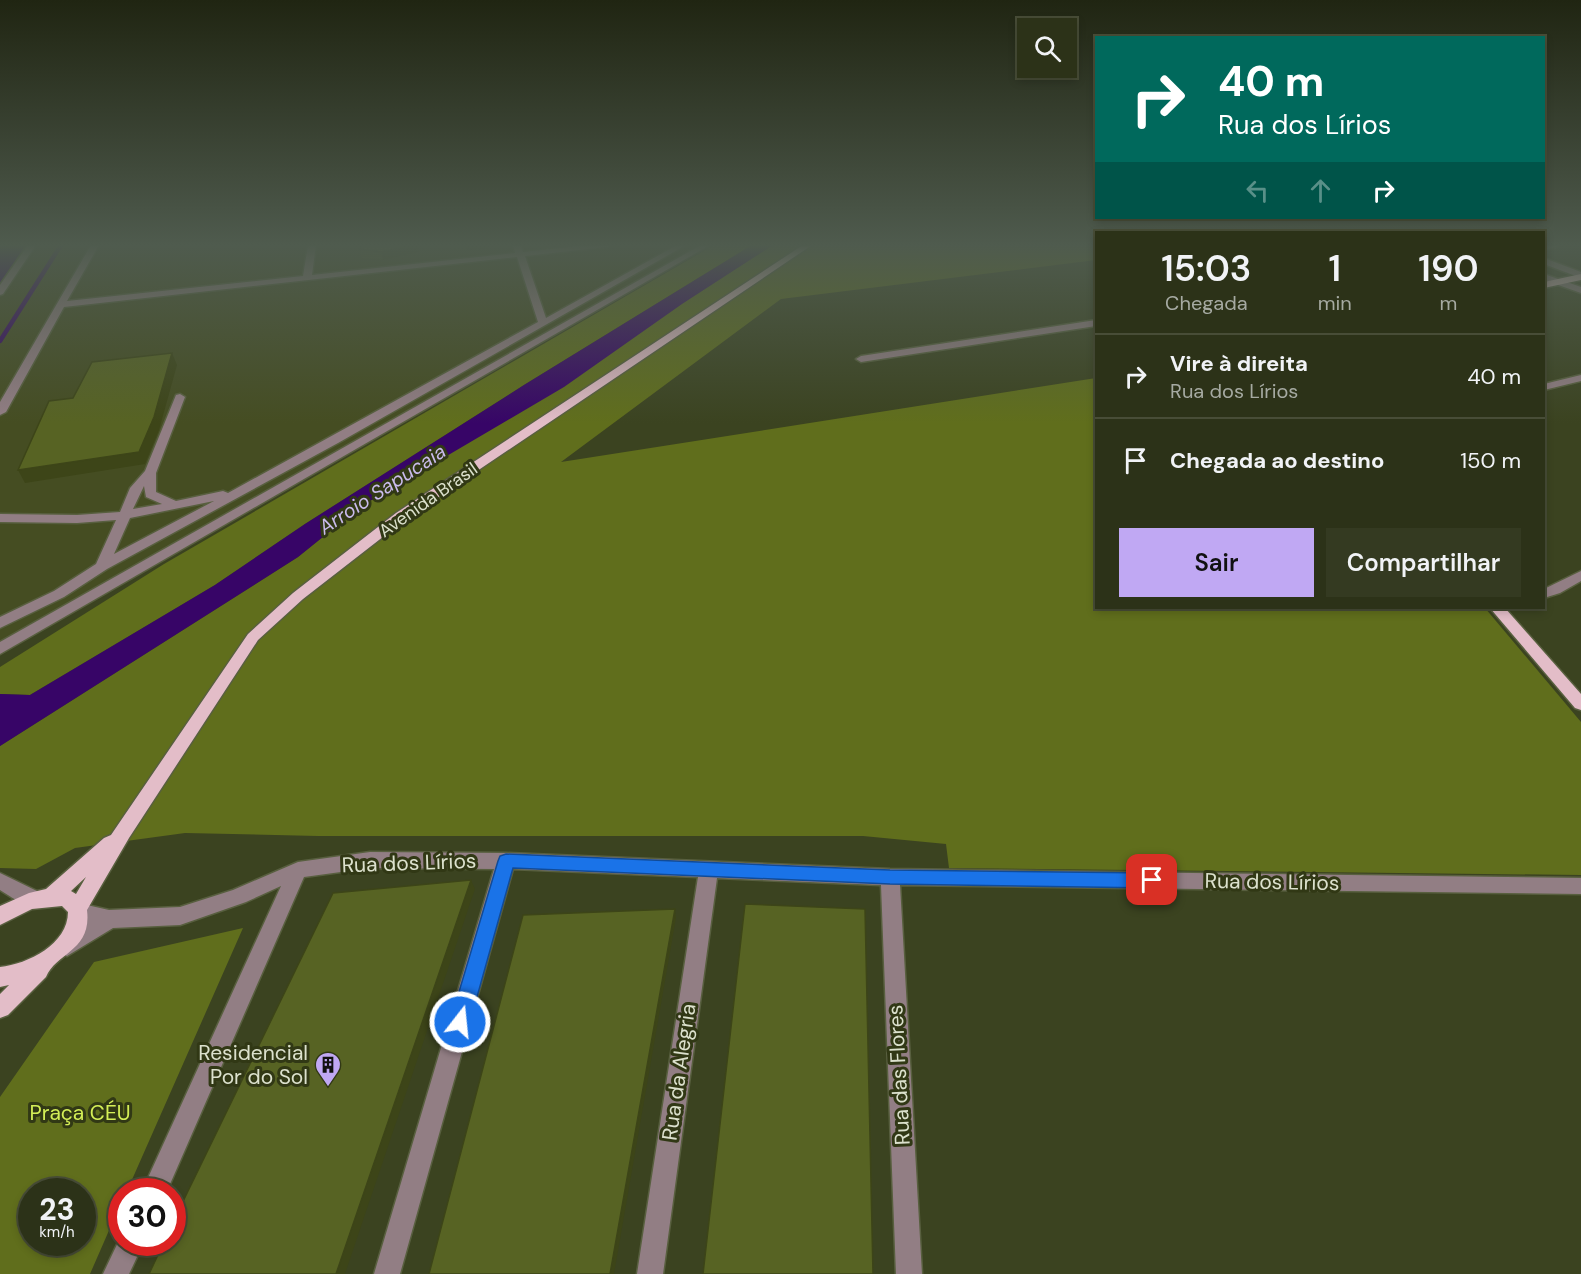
<!DOCTYPE html>
<html lang="pt">
<meta charset="utf-8">
<style>
:root{--surface:#2c3218;--page:#343a21;--text:#f1f3f6;--muted:#a6aaa2;--line:#484d37;--accent:#c0a8f3}
body{margin:0;font-family:"DM Sans",sans-serif;background:var(--page);color:var(--text);height:100vh;display:flex;flex-direction:column;font-size:22px;white-space:nowrap}
*{box-sizing:border-box;margin:0}
p{font-size:20px;color:var(--muted)}
.icon{flex:none;width:33px;height:33px;fill:none;stroke:currentColor;stroke-width:2;stroke-linecap:round;stroke-linejoin:round}
.map{position:relative;flex:1;overflow:hidden}
.drawer{position:absolute;left:1095px;top:231px;width:450px;height:378px;display:flex;flex-direction:column;background:var(--surface);border-radius:0px;box-shadow:0 3px 9px #0003,0 0 0 2px var(--line)}
.drawer>*{flex:none}
.top-card{position:absolute;left:1095px;top:36px;width:450px;height:183px;border-radius:0px;box-shadow:0 3px 9px #0003,0 0 0 2px var(--line);background:#00695c;color:#fff;overflow:hidden}
.buttons{position:absolute;left:1017px;top:18px;display:grid;gap:12px}
.buttons a{display:grid;place-items:center;width:60px;height:60px;border-radius:0px;background:var(--surface);box-shadow:0 3px 9px #0003,0 0 0 2px var(--line);font-size:30px}
.speed{position:absolute;left:18px;top:1178px;display:flex;gap:12px;font-size:30px;font-weight:700;text-align:center}
.speed>*{display:grid;place-content:center;width:78px;height:78px;border-radius:50%;background:var(--surface);box-shadow:0 3px 9px #0003,0 0 0 2px var(--line);line-height:1}
.speed small{font-size:15px;font-weight:400}
.speed .limit{border:9px solid #d22;background:#fff;color:#111}
.pin{position:absolute;display:grid;place-items:center;width:51px;height:51px;color:#fff;margin:-26px;border-radius:12px;box-shadow:0 3px 9px #0006}
.me{position:absolute;width:66px;margin:-33px;rotate:16deg;stroke-linejoin:round;filter:drop-shadow(0 0 4px #0008)}
.turn{display:flex;align-items:center;gap:21px;height:126px;padding:0 24px;font-size:27px}
.turn .icon{width:78px;height:78px;stroke-width:2.5}
.turn b{display:block;font-size:42px;line-height:51px}
.lanes{display:flex;align-items:center;height:57px;padding:0 24px;background:#0003;justify-content:center;gap:30px;direction:ltr}
.lanes .off{opacity:.35}
.eta{display:flex;justify-content:space-evenly;align-items:center;height:102px;text-align:center}
.eta b{font-size:36px;font-weight:600;line-height:42px}
.cta{display:flex;gap:12px;margin-top:auto;padding:12px 24px}
.cta a{flex:1;height:69px;border-radius:0px;background:var(--accent);color:#111;font-size:24px;font-weight:600;line-height:69px;text-align:center}
.cta a+a{background:var(--page);color:var(--text)}
ul{padding:0;list-style:none}
li{display:flex;align-items:center;gap:18px;height:84px;padding:0 24px;border-top:2px solid var(--line)}
li div{flex:1}
li b{display:block;font-size:22px}
li em{font-style:normal}
.map>svg:first-child{display:block}
</style>
<div class="map">
<svg width="1581" height="1274" viewBox="0 0 1581 1274">
<rect width="100%" height="100%" fill="#3b4320"/>
<!-- built -->
<path fill="#454d22" d="M 0,245 L 699,245 L 0,642 Z"/>
<!-- green -->
<g fill="#606e1c" fill-rule="evenodd">
<path d="M 714,245 L 752,245 L 524,385 L 305,524 L 215,585 L 30,695 L 0,694 L 0,667 L 164,564 Z"/>
<path d="M 773,245 L 1096,245 L 1096,260 L 781,299 L 561,462 L 1096,378 L 1096,608 L 1485,608 L 1581,722 L 1581,875 L 949,868 L 946,844 L 863,836 L 318,836 L 185,833 L 75,848 L 36,869 L 0,868 L 0,746 L 298,557 L 360,507 Z"/>
<path d="M 243,928 L 127,1191 L 122,1191 L 121,1203 L 90,1274 L 0,1274 L 0,1097 L 94,962 ZM 32,1191 L 82,1191 L 82,1242 L 32,1242 Z"/>
</g>
<!-- water -->
<g fill="#370567">
<path d="M 0,245 L 26,245 L 0,283 Z"/>
<path d="M 752,245 L 773,245 L 682,304 L 564,387 L 360,507 L 298,557 L 0,746 L 0,694 L 30,695 L 215,585 L 305,524 L 524,385 Z"/>
</g>
<g fill="none" stroke-linecap="round" stroke-linejoin="round">
<!-- stream -->
<path stroke="#370567" stroke-width="4.5" d="M 0,341 L 61,245"/>
<defs>
<g id="minor">
<path d="M 28,245 L 36,245 L 3,294 L 0,295 L 0,285 Z"/>
<path d="M 91,245 L 99,245 L 67,301 L 303,276 L 308,245 L 316,245 L 312,275 L 515,253 L 513,245 L 521,245 L 523,252 L 588,245 L 611,245 L 607,247 L 525,256 L 546,318 L 677,245 L 686,245 L 338,443 L 107,569 L 64,597 L 0,628 L 0,617 L 54,591 L 96,564 L 116,520 L 77,523 L 0,522 L 0,514 L 77,515 L 120,512 L 130,488 L 145,471 L 176,395 L 180,394 L 185,397 L 156,473 L 156,492 L 176,501 L 223,491 L 228,493 L 538,322 L 517,257 L 64,307 L 6,412 L 0,415 L 0,402 ZM 144,486 L 146,497 L 162,504 L 133,509 ZM 214,501 L 114,554 L 130,518 Z"/>
<path d="M 701,245 L 710,245 L 0,654 L 0,642 Z"/>
<path d="M 1558,245 L 1557,247 L 1544,250 L 1544,246 Z"/>
<path d="M 1544,258 L 1581,272 L 1581,278 L 1544,264 Z"/>
<path d="M 1544,274 L 1581,287 L 1581,293 L 1544,280 Z"/>
<path d="M 1096,320 L 1096,326 L 861,362 L 856,359 L 861,356 Z"/>
<path d="M 1581,375 L 1581,381 L 1544,390 L 1544,384 Z"/>
<path d="M 1581,571 L 1581,581 L 1560,593 L 1544,598 L 1544,589 Z"/>
<path d="M 370,852 L 506,853 L 890,869 L 1581,878 L 1581,894 L 900,885 L 922,1274 L 896,1274 L 881,885 L 717,878 L 663,1274 L 637,1274 L 698,877 L 513,869 L 400,1274 L 374,1274 L 494,869 L 370,868 L 304,877 L 167,1191 L 142,1191 L 281,886 L 246,902 L 180,925 L 113,928 L 67,956 L 60,953 L 57,947 L 60,941 L 87,923 L 71,918 L 68,912 L 71,906 L 78,903 L 109,910 L 180,907 L 233,890 L 298,862 Z"/>
<path d="M 0,873 L 41,893 L 44,899 L 41,905 C 27,910 12,897 0,890 Z"/>
<path d="M 122,1234 L 122,1242 L 144,1242 L 129,1274 L 103,1274 Z"/>
</g>
<g id="major">
<path d="M 803,245 L 812,245 L 406,519 L 303,599 L 258,640 L 129,838 L 87,910 C 92,951 57,952 46,977 L 8,1015 L 0,1018 L 0,994 L 9,985 L 0,987 L 0,967 C 28,964 68,944 68,912 L 62,906 L 32,909 L 0,925 L 0,906 L 29,893 L 46,889 L 104,838 L 111,835 L 248,634 L 293,593 L 396,513 ZM 86,877 L 76,894 L 71,891 Z"/>
<path d="M 1581,274 L 1581,280 L 1544,288 L 1544,282 Z"/>
<path d="M 1490,608 L 1505,608 L 1581,694 L 1581,710 L 1575,708 Z"/>
</g>
</defs>
<!-- minor casing -->
<use href="#minor" stroke="#585f3f" stroke-width="3"/>
<!-- major casing -->
<use href="#major" stroke="#585f3f" stroke-width="3"/>
<!-- minor -->
<use href="#minor" fill="#927e84" fill-rule="evenodd"/>
<!-- major -->
<use href="#major" fill="#e3bdc8" fill-rule="evenodd"/>
</g>
<!-- wall -->
<g fill="#4b551e">
<path d="M 362,245 L 418,245 L 419,252 L 383,260 L 362,258 L 360,249 Z"/>
<path d="M 444,245 L 496,245 L 483,249 L 466,251 L 445,247 Z"/>
</g>
<!-- shaded-wall -->
<g fill="#3d4518">
<path d="M 411,245 L 418,245 L 419,252 L 383,260 L 381,252 Z"/>
<path d="M 465,245 L 496,245 L 483,249 L 466,251 Z"/>
<path d="M 172,353 L 177,365 L 159,430 L 145,464 L 25,483 L 18,470 Z"/>
<path d="M 471,880 L 475,889 L 345,1274 L 336,1274 Z"/>
<path d="M 675,909 L 676,918 L 614,1274 L 610,1274 Z"/>
</g>
<!-- building -->
<g fill="#576323" stroke="#3d4518" stroke-width="1.5">
<path d="M 362,245 L 411,245 L 381,252 L 360,249 Z"/>
<path d="M 172,353 L 154,417 L 139,452 L 18,470 L 49,401 L 73,398 L 92,362 Z"/>
<path d="M 471,880 L 336,1274 L 149,1274 L 164,1242 L 172,1242 L 172,1224 L 333,893 Z"/>
<path d="M 745,904 L 865,909 L 873,1274 L 703,1274 Z"/>
<path d="M 675,909 L 610,1274 L 429,1274 L 523,915 Z"/>
</g>
<!-- sky -->
<linearGradient id="sky" x2="0" y2="1"><stop stop-color="#202512"/><stop offset="0.58" stop-color="#4f5b4e"/><stop offset="1" stop-color="#4f5b4e" stop-opacity="0"/></linearGradient>
<rect width="1581" height="423" fill="url(#sky)"/>
<!-- route -->
<path fill="#1a73e8" stroke="#114b97" stroke-width="1.5" d="M 506,854 L 890,870 L 1152,873 L 1158,875 L 1161,880 L 1158,886 L 1152,888 L 890,884 L 513,868 L 470,1022 L 467,1028 L 460,1031 L 453,1028 L 450,1022 L 498,861 L 500,856 Z"/>
<!-- icons -->
<defs>
<symbol id="building-pin" viewBox="-11 -11 22 30"><path d="M0 17L-7.5 6A9.5 9.5 0 1 1 7.5 6Z" fill="#c0a8f3" stroke="#313815"/><path d="M-4-6H4V6H1V3H-1V6H-4ZM-2.5-4.3h1.7v1.8h-1.7ZM.8-4.3h1.7v1.8H.8ZM-2.5-1h1.7V.8h-1.7ZM.8-1h1.7V.8H.8Z" fill="#111"/></symbol>
</defs>
<g fill-rule="evenodd">
<use href="#building-pin" x="313" y="1050" width="30" height="40"/>
</g>
<g text-anchor="middle" dominant-baseline="central" stroke-width="6" stroke-linejoin="round" paint-order="stroke">
<!-- street labels -->
<g font-size="18" fill="#dce1cd" stroke="#313815">
<text transform="translate(428 500) rotate(-35)">Avenida Brasil</text>
</g>
<!-- water labels -->
<g font-size="20" font-style="italic" fill="#cabbec" stroke="#313815">
<text transform="translate(382 489) rotate(-33)">Arroio Sapucaia</text>
</g>
<!-- near-street labels -->
<g font-size="21" fill="#dce1cd" stroke="#313815">
<text transform="translate(409 863) rotate(-2)">Rua dos Lírios</text>
<text transform="translate(1272 882) rotate(1)">Rua dos Lírios</text>
<text transform="translate(679 1072) rotate(-82)">Rua da Alegria</text>
<text transform="translate(899 1075) rotate(-93)">Rua das Flores</text>
</g>
<!-- near-poi labels -->
<g font-size="21" fill="#dce1cd" stroke="#313815" text-anchor="end">
<text x="308" y="1053">Residencial<tspan x="308" dy="24">Por do Sol</tspan></text>
</g>
<!-- near-park labels -->
<g font-size="21" fill="#d4ef57" stroke="#313815">
<text x="80" y="1113">Praça CÉU</text>
</g>
</g>
</svg>
<div class="buttons">
<a><svg class="icon" aria-label="search" viewBox="0 0 24 24"><circle cx="10" cy="10" r="6"/><path d="M15 15l6 6"/></svg></a>
</div>
<div class="speed"><div>23<small>km/h</small></div><div class="limit">30</div></div>
<div class="pin" style="left:1152px;top:880px;background:#d93025"><svg class="icon" aria-label="arrive" viewBox="0 0 24 24"><path d="M6 21V4h12l-3 4 3 4H6"/></svg></div>
<svg class="me" style="left:460px;top:1022px" viewBox="-20 -20 40 40"><circle r="17" fill="#1a73e8" stroke="#fff" stroke-width="3"/><path d="M0-11L8 9 0 5-8 9z" fill="#fff"/></svg>
<div class="top-card">
<div class="turn"><svg class="icon" aria-label="right" viewBox="0 0 24 24"><path d="M7 20v-9h11M14 6l5 5-5 5"/></svg><div><b>40 m</b>Rua dos Lírios</div></div>
<div class="lanes"><svg class="icon off" aria-label="left" viewBox="0 0 24 24"><path d="M17 20v-9H6M10 6l-5 5 5 5"/></svg><svg class="icon off" aria-label="ahead" viewBox="0 0 24 24"><path d="M12 20V5M6 11l6-6 6 6"/></svg><svg class="icon" aria-label="right" viewBox="0 0 24 24"><path d="M7 20v-9h11M14 6l5 5-5 5"/></svg></div>
</div>
<section class="drawer">
<div class="eta">
<div><b>15:03</b><p>Chegada</p></div>
<div><b>1</b><p>min</p></div>
<div><b>190</b><p>m</p></div>
</div>
<ul>
<li><svg class="icon" aria-label="right" viewBox="0 0 24 24"><path d="M7 20v-9h11M14 6l5 5-5 5"/></svg><div><b>Vire à direita</b><p>Rua dos Lírios</p></div><em>40 m</em></li>
<li><svg class="icon" aria-label="arrive" viewBox="0 0 24 24"><path d="M6 21V4h12l-3 4 3 4H6"/></svg><div><b>Chegada ao destino</b></div><em>150 m</em></li>
</ul>
<div class="cta"><a>Sair</a><a>Compartilhar</a></div>
</section>
</div>
